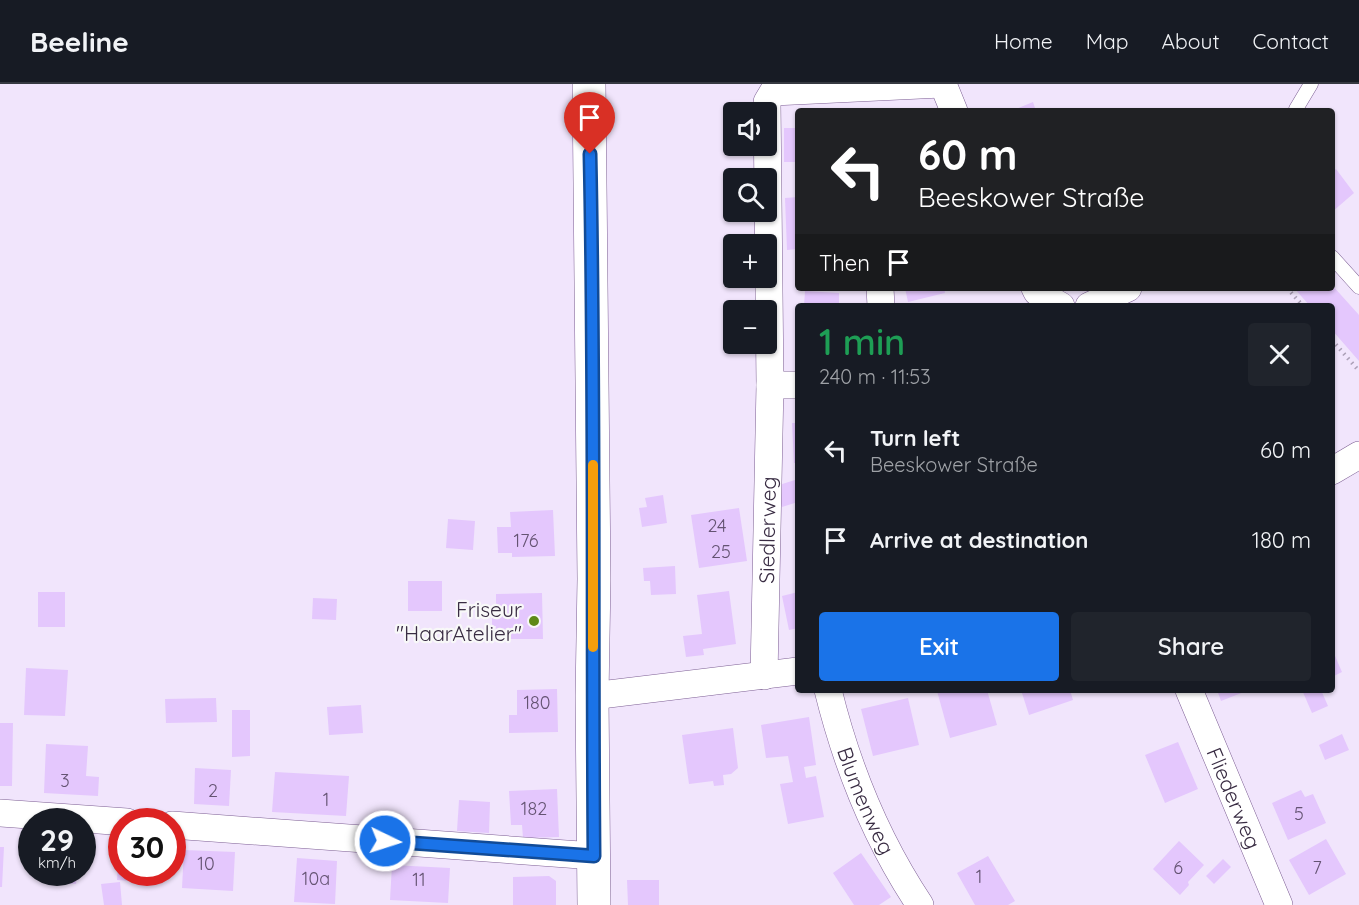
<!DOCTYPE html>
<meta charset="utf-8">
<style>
:root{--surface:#171b24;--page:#20242c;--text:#f1f3f6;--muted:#9ea1a6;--line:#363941;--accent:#1a73e8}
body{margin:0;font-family:Quicksand,sans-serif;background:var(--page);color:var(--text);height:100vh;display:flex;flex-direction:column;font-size:22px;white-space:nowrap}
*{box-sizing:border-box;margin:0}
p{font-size:20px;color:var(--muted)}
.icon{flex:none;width:33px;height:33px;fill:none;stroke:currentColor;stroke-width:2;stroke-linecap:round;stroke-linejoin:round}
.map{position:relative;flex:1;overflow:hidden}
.drawer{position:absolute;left:795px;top:219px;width:540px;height:390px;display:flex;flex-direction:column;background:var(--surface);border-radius:6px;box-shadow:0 2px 4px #0004}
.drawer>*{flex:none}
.guide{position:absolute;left:795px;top:24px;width:540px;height:183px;border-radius:6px;box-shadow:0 2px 4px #0004;background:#202124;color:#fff;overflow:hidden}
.fabs{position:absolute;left:723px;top:18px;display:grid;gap:12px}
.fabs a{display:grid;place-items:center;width:54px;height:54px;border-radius:6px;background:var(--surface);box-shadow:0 2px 4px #0004;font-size:30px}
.speed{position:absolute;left:18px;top:724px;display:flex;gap:12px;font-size:30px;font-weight:700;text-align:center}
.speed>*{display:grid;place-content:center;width:78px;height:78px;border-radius:50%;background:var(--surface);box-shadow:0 2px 4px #0004;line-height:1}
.speed small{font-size:15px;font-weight:400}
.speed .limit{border:9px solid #d22;background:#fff;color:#111}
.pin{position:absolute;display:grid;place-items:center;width:51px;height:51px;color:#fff;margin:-62px -26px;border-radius:50% 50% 50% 0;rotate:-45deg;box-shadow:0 0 6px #0007}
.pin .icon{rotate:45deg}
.me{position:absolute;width:66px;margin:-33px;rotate:94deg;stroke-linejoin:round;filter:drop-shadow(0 0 4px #0008)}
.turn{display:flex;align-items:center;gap:21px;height:126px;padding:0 24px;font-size:27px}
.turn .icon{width:78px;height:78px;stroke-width:2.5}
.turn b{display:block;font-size:42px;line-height:51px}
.then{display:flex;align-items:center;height:57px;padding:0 24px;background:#0003;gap:12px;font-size:22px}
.round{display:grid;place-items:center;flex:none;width:63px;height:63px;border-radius:6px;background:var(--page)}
.head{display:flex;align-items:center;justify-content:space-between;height:102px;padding:0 24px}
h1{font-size:36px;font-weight:600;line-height:45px;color:#1e9e55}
.button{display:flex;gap:12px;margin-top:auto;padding:12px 24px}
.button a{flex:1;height:69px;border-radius:6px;background:var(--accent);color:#fff;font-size:24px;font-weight:600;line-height:69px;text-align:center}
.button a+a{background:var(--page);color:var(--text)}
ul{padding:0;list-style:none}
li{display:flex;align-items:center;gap:18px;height:90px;padding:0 24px}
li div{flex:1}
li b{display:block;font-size:22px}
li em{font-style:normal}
header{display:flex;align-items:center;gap:36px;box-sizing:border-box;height:84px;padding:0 30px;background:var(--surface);border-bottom:2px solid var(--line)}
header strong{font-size:28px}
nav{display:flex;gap:33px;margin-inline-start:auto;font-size:21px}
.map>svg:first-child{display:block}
</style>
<header>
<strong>Beeline</strong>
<nav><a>Home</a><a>Map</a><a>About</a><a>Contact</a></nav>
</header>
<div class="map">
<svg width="1359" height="821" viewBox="0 0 1359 821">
<rect width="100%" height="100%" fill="#f1e5fc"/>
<!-- building -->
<g fill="#e4c7fd">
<path d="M 1033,18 L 1036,27 L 1011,27 Z"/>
<rect x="784" y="44" width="14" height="34"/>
<path d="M 1336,85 L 1354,109 L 1332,128 L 1332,88 Z"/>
<path d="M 798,113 L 798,165 L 787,166 L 785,114 Z"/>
<path d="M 1332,201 L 1359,231 L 1359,277 L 1332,246 L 1332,222 L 1310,222 L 1294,204 L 1332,204 Z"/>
<path d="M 905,204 L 944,204 L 945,209 L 908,218 Z"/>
<path d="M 805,207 L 839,209 L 839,222 L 804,222 Z"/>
<path d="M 792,339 L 798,339 L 798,379 L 794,379 Z"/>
<path d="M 798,395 L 798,418 L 782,423 L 776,402 Z"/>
<path d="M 663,411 L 667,439 L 642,443 L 639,424 L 647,423 L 645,414 Z"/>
<path d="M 739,424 L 747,477 L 699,484 L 691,431 Z"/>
<path d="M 553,426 L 555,472 L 512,473 L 512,469 L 498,469 L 497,443 L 511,443 L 510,428 Z"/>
<path d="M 448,435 L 475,437 L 473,466 L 446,464 Z"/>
<path d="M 675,482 L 676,510 L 651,511 L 650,497 L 644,497 L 643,484 Z"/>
<rect x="408" y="497" width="34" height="30"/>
<path d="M 729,507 L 736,560 L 703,565 L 704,571 L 686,573 L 683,552 L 702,550 L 697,511 Z"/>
<rect x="38" y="508" width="27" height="35"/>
<path d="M 798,508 L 798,544 L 789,546 L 782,512 Z"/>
<path d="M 542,509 L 543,555 L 496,555 L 496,542 L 492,542 L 492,524 L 496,524 L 496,510 Z"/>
<path d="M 313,514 L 337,515 L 336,536 L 312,535 Z"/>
<path d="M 1332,565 L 1342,588 L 1332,593 Z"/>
<path d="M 26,584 L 68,586 L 65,632 L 24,631 Z"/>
<path d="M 557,605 L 558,648 L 509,649 L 509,631 L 517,631 L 517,606 Z"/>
<path d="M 942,606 L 987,606 L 997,641 L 950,654 L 937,607 Z"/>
<path d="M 1021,606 L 1070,606 L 1073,616 L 1029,631 Z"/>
<path d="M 1217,606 L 1249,606 L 1221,617 Z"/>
<path d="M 1302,606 L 1321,606 L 1328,622 L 1312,629 Z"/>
<path d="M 216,614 L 217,638 L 166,639 L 165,615 Z"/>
<path d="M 908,614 L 919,661 L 873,672 L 861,625 Z"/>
<path d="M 361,621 L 363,649 L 329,651 L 327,623 Z"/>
<path d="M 232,626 L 250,626 L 250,672 L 232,673 Z"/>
<path d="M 809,633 L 816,681 L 804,683 L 806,694 L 816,692 L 824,733 L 788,740 L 780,700 L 793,698 L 788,672 L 766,674 L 761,641 Z"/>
<path d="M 0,639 L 13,639 L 12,702 L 0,702 Z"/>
<path d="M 733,644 L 738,684 L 731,690 L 723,691 L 724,701 L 714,702 L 713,697 L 689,700 L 682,651 Z"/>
<path d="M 1342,650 L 1349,666 L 1325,676 L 1319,661 Z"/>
<path d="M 1178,658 L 1198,705 L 1165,719 L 1145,671 Z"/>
<path d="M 46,660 L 88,662 L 86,692 L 99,693 L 98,712 L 44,709 Z"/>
<path d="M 195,684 L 231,686 L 229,722 L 194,720 Z"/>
<path d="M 275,688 L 349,692 L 346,732 L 272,728 Z"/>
<path d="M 557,705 L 559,753 L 523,754 L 522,741 L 511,741 L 509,707 Z"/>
<path d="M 1301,706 L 1305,713 L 1313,710 L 1326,739 L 1288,756 L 1272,719 Z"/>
<path d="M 459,716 L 490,718 L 489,749 L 457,747 Z"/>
<path d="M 1326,755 L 1346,790 L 1309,811 L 1289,776 Z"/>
<path d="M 1179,757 L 1204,781 L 1188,798 L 1189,801 L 1180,811 L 1153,785 Z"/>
<path d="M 119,758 L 122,758 L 122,789 L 158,789 L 157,799 L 117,796 Z"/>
<path d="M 0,763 L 4,763 L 2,803 L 0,803 Z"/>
<path d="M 184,766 L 235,768 L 233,807 L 182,804 Z"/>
<path d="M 861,769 L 891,813 L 879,821 L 854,821 L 833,789 Z"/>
<path d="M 988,772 L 1015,817 L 1008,821 L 975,821 L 957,789 Z"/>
<path d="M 297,774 L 337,777 L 335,820 L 294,818 Z"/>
<path d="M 1223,775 L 1231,783 L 1214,800 L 1206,792 Z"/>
<path d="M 392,781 L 450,784 L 448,819 L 390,816 Z"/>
<path d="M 44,789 L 77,789 L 76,800 L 44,798 Z"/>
<path d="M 549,792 L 556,797 L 556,821 L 513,821 L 513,793 Z"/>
<path d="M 627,796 L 659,796 L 659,821 L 628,821 Z"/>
<path d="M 120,798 L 122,821 L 104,821 L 101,800 Z"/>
</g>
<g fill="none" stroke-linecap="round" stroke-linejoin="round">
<defs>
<g id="lane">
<path d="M 1296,25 L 1311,0"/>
<path d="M 1332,173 L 1359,203"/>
</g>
<g id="street">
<path d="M 943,0 L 954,27"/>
<path d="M 880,204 L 881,222"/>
<path d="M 1035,204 L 1037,208 L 1061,222"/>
<path d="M 1089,222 L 1128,204"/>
<path d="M 770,301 L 798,301"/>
<path d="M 1332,387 L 1359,371"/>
<path id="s1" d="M 764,592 L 770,301 L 767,18 L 773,8 L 941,0"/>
<path id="s2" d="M 828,606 C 847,683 876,755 920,821"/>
<path id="s3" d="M 1189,606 L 1279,821"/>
<path d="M 592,612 L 798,587"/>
<path d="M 0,729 L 127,738"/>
<path d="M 172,741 L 594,772"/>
</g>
<path id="primary" d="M 589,0 L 594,495 L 592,612 L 594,821"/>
</defs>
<!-- lane casing -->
<use href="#lane" stroke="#7d5f94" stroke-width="15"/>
<!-- street casing -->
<use href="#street" stroke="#7d5f94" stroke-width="28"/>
<!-- primary casing -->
<use href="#primary" stroke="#7d5f94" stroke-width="34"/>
<!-- path -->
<g stroke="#aca0b7" stroke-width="4" stroke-dasharray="1.5 4.5" stroke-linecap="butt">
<path d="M 1287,204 L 1303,222"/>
<path d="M 1332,256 L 1359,287"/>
</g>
<!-- lane -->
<use href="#lane" stroke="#fff" stroke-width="14"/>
<!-- street -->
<use href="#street" stroke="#fff" stroke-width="27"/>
<!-- primary -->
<use href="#primary" stroke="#fff" stroke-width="33"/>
</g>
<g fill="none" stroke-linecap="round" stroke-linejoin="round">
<defs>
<path id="route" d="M 385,757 L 594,772 C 592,538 595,304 590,70"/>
</defs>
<!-- route casing -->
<use href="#route" stroke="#114b97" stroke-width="15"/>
<!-- route -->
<use href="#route" stroke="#1a73e8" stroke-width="10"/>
<!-- slow -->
<path stroke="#f59e0b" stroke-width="10" d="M 593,563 L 593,381"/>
</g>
<!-- markers -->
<circle fill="#5e8918" stroke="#f8f8f8" stroke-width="2" cx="534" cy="537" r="6"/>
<g text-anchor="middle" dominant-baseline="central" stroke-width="4.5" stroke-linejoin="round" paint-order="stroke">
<!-- number labels -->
<g font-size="18" fill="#645372">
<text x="717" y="441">24</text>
<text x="526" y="456">176</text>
<text x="721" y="467">25</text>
<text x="537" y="618">180</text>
<text x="65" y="696">3</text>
<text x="213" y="706">2</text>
<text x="326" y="715">1</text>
<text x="534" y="724">182</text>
<text x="1299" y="729">5</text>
<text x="206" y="779">10</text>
<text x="1178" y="783">6</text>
<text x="1317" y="783">7</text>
<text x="979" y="792">1</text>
<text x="316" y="794">10a</text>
<text x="419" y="795">11</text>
</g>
<!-- street labels -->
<g font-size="21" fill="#392c43" stroke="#f8f8f8">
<text stroke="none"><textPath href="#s1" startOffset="146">Siedlerweg</textPath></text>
<text stroke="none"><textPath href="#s3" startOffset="117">Fliederweg</textPath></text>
<text stroke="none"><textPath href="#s2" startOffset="117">Blumenweg</textPath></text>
</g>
<!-- poi labels -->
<g font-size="21" fill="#392c43" stroke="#f8f8f8" text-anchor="end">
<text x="522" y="525">Friseur<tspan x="522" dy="24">"HaarAtelier"</tspan></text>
</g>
</g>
</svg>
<div class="fabs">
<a><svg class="icon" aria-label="sound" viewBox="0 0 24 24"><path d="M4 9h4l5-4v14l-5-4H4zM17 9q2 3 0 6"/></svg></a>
<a><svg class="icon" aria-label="search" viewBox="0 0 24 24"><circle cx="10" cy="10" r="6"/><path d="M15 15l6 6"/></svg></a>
<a>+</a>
<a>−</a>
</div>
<div class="speed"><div>29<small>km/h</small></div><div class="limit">30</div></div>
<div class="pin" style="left:590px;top:70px;background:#d93025"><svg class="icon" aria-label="arrive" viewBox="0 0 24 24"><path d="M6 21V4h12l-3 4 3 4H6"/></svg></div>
<svg class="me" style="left:385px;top:757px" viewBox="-20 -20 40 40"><circle r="17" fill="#1a73e8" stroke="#fff" stroke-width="3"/><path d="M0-11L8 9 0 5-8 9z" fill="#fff"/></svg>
<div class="guide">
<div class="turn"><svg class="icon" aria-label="left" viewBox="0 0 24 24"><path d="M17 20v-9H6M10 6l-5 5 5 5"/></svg><div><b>60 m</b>Beeskower Straße</div></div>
<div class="then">Then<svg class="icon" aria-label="arrive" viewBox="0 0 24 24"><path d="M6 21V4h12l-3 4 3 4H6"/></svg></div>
</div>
<section class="drawer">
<div class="head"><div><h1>1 min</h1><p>240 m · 11:53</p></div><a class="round"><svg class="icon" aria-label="close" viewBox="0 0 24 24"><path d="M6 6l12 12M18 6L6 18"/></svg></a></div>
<ul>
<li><svg class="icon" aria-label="left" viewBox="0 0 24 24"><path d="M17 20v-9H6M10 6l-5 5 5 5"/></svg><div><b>Turn left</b><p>Beeskower Straße</p></div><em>60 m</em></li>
<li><svg class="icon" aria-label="arrive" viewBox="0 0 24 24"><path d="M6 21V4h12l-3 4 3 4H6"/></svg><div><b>Arrive at destination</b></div><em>180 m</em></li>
</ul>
<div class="button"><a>Exit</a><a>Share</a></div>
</section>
</div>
